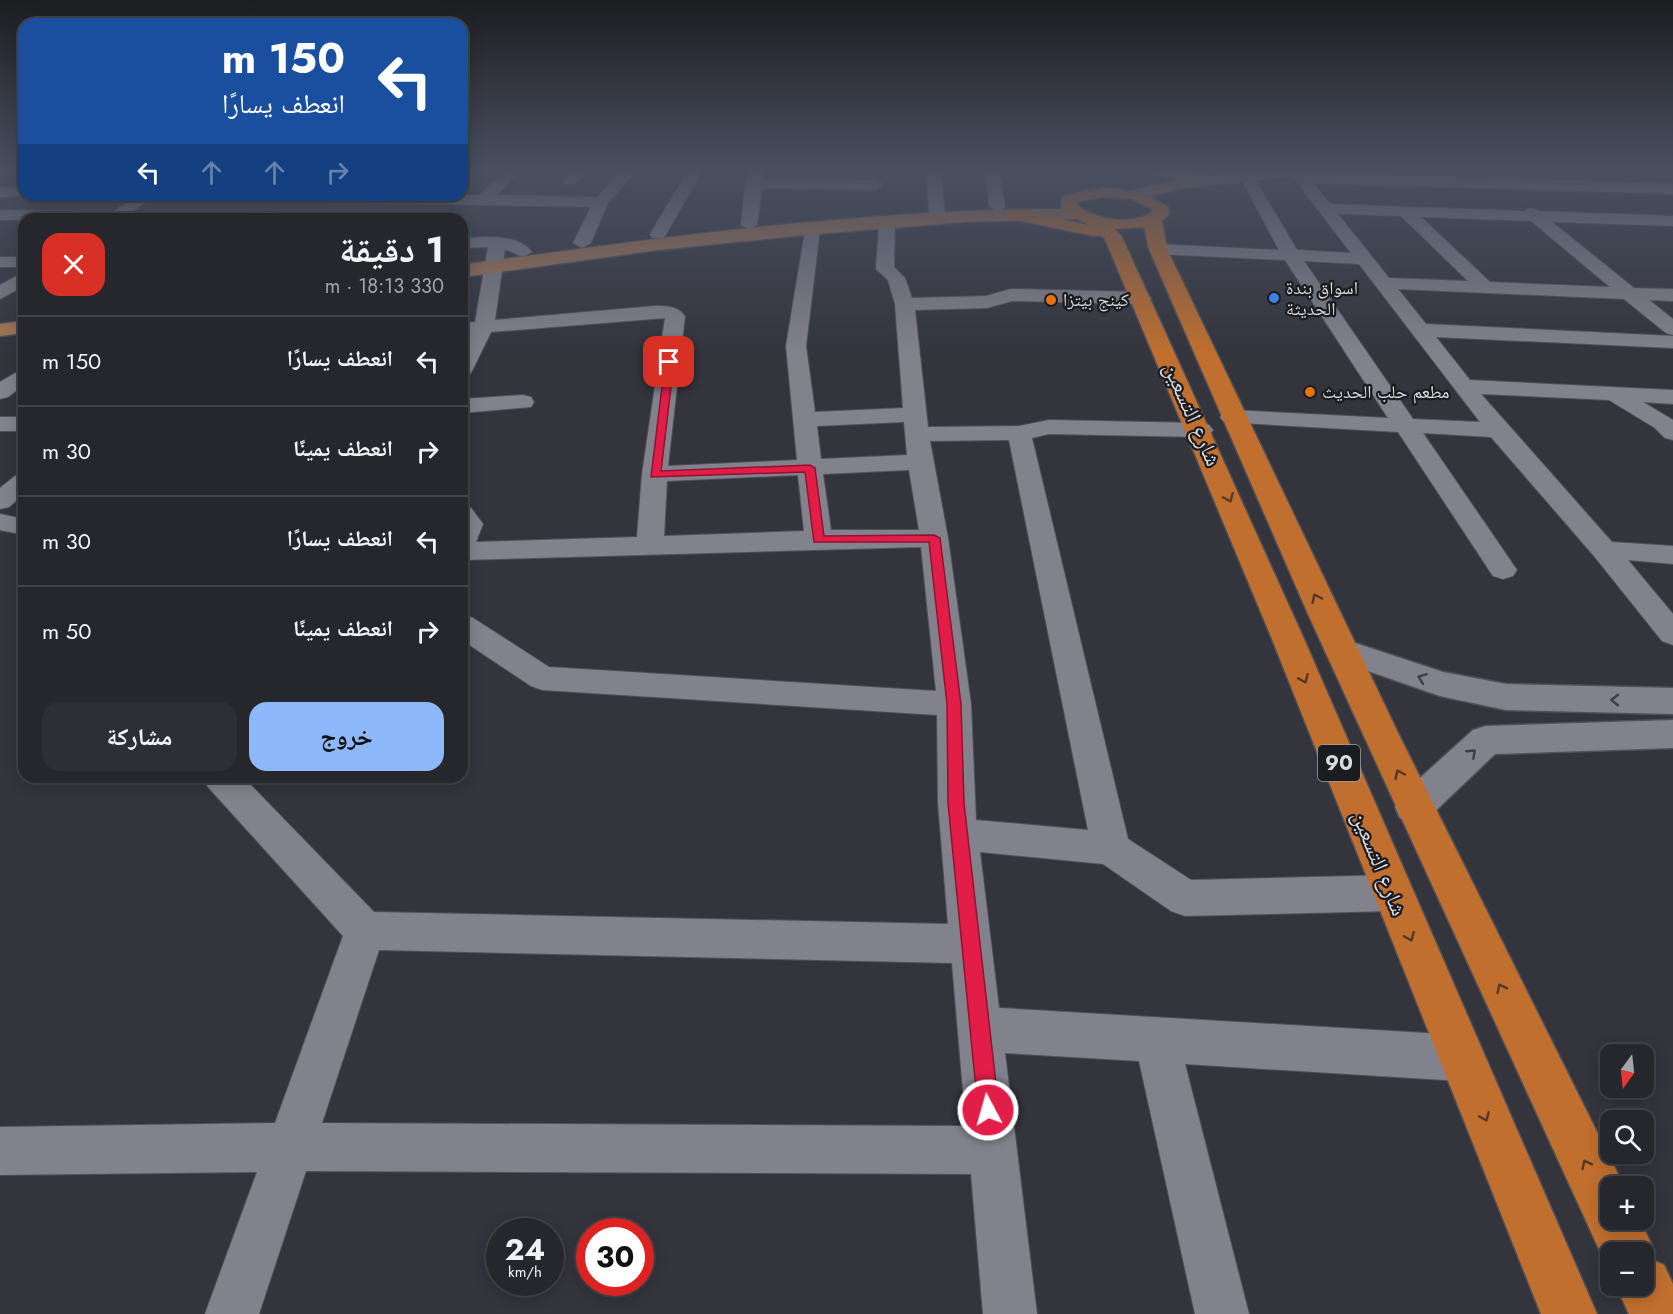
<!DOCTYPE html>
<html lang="ar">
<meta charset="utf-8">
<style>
:root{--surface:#26272d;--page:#2e2f35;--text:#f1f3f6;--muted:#a4a5aa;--line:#424449;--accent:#8db9fc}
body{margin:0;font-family:Jost,"Noto Naskh Arabic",sans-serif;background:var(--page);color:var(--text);direction:rtl;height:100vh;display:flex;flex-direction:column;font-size:22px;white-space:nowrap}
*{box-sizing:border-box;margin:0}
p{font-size:20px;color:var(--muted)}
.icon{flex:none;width:33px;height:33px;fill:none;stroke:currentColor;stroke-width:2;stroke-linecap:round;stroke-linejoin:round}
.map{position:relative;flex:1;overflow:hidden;direction:ltr}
.details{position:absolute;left:18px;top:213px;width:450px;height:570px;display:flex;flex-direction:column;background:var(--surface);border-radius:18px;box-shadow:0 3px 15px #0003,0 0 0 2px var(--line);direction:rtl}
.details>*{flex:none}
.hud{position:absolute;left:18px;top:18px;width:450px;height:183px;border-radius:18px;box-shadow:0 3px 15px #0003,0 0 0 2px var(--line);direction:rtl;background:#1a4fa0;color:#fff;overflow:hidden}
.needle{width:39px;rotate:195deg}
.tools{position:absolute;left:1600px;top:1044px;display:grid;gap:12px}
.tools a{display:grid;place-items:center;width:54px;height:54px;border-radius:12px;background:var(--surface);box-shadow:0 3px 15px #0003,0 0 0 2px var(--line);font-size:30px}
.speed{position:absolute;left:486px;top:1218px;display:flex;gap:12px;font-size:30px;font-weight:700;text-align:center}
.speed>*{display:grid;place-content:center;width:78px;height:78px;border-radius:50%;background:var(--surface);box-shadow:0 3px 15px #0003,0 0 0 2px var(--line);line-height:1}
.speed small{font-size:15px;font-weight:400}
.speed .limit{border:9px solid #d22;background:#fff;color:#111}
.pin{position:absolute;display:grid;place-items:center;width:51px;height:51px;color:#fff;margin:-26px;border-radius:12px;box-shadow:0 3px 9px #0006}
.me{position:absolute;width:66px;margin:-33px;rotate:354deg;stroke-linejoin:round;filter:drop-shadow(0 0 4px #0008)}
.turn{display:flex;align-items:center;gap:21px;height:126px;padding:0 24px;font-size:27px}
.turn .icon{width:78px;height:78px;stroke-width:2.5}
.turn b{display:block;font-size:42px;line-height:51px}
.lanes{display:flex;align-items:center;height:57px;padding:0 24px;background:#0003;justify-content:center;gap:30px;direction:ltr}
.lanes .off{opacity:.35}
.round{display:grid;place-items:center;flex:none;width:63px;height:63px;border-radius:18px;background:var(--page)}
.summary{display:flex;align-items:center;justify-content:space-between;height:102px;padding:0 24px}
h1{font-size:36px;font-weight:700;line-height:45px}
.action{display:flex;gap:12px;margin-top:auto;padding:12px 24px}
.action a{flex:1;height:69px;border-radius:18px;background:var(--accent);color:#111;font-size:24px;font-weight:700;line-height:69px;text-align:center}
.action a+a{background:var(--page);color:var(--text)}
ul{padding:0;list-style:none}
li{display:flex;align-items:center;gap:18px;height:90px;padding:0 24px;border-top:2px solid var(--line)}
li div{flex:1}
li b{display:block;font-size:22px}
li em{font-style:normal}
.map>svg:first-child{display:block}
</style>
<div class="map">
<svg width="1673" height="1314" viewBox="0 0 1673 1314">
<rect width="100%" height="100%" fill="#33343c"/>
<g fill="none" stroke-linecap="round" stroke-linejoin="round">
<defs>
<g id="street">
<path d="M 505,171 L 520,171 L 497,195 L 597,197 L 621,171 L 636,171 L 608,203 L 591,243 L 582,248 L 573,243 L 591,207 L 218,200 L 210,195 L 479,195 Z"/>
<path d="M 572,171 L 587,171 L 575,184 L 565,184 L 562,181 Z"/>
<path d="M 688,171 L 702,171 L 664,238 L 652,238 L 650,234 Z"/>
<path d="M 750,171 L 764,171 L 763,179 L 876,180 L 884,185 L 876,190 L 762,188 L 757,225 L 749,230 L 741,225 L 745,183 Z"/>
<path d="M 927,171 L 941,171 L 945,218 L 943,221 L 937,223 L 929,218 Z"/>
<path d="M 985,171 L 999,171 L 1005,206 L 1003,209 L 997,211 L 989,206 Z"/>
<path d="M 1233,171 L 1249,171 L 1252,174 L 1297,250 L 1351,253 L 1296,181 L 1284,171 L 1673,184 L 1673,194 L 1313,183 L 1330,204 L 1524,211 L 1531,208 L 1539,211 L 1673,216 L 1673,226 L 1552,222 L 1634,288 L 1673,289 L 1673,301 L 1649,300 L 1673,319 L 1673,335 L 1666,333 L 1624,299 L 1398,289 L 1426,324 L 1673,336 L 1673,348 L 1436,337 L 1470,380 L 1673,390 L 1673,404 L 1643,402 L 1673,420 L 1673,440 L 1665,438 L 1655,428 L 1609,400 L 1481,394 L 1612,542 L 1673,546 L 1673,564 L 1628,560 L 1673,614 L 1673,645 L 1662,641 L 1594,556 L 1491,437 L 1423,433 L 1517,570 L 1513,576 L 1503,579 L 1493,576 L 1398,432 L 1224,422 L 1220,417 L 1224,412 L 1232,410 L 1388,418 L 1285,260 L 1158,254 L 1149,249 L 1158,244 L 1279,250 L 1241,179 ZM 1338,214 L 1401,216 L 1468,281 L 1389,278 ZM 1421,217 L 1531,221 L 1610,287 L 1490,282 ZM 1304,261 L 1359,264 L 1480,422 L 1413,419 Z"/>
<path d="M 136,195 L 154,195 L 123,219 L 104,219 Z"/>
<path d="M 0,210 L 79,211 L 87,216 L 85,219 L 0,220 Z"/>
<path d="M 252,211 L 324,214 L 332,219 L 230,219 L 232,216 Z"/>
<path d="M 887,218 L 895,223 L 894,267 L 905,278 L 912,298 L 986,296 L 1011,289 L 1141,292 L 1151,298 L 1141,304 L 1012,301 L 987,308 L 915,310 L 928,427 L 1019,426 L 1049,420 L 1201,423 L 1209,425 L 1213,430 L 1209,435 L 1201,437 L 1049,434 L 1032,438 L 1128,839 L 1191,880 L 1393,875 L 1407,881 L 1413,893 L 1407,905 L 1393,911 L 1185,916 L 1171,911 L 1103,864 L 980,852 L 999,1008 L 1460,1035 L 1476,1042 L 1483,1058 L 1476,1074 L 1460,1081 L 1185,1064 L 1249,1314 L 1195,1314 L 1139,1061 L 1005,1053 L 1037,1314 L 983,1314 L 971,1174 L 306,1171 L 259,1314 L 205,1314 L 257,1172 L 0,1175 L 0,1127 L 275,1123 L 343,936 L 208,787 L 203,777 L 243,777 L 374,912 L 948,924 L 938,803 L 937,715 L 542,690 L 531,686 L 462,640 L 462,615 L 473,618 L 549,667 L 936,691 L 921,547 L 462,560 L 462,506 L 471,508 L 483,524 L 476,542 L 637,537 L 642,474 L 665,318 L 491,332 L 473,369 L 470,374 L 462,375 L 462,349 L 470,334 L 462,335 L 462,323 L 475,322 L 488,247 L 462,248 L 462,238 C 483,237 518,233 532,252 L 523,257 L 505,249 L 495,320 L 655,306 C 666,306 678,306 685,316 L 668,466 L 797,460 L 786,346 L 806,225 L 812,224 L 820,229 L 806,346 L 815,412 L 903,408 L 895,304 L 888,280 L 876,269 L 879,223 ZM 904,422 L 907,455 L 821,459 L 817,426 ZM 1009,440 L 1088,830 L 976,820 L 971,704 L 948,538 L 930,441 ZM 909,470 L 919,530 L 831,530 L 823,474 ZM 798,475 L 804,531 L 664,536 L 667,481 ZM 379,950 L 952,963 L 966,1126 L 322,1123 Z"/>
<rect x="0" y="257" width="24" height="10"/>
<path d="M 24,272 L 24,286 L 0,299 L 0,285 Z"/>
<path d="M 24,368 L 24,385 L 8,397 L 0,399 L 0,382 Z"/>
<path d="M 523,395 L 531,397 L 534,402 L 531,407 L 462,413 L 462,399 Z"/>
<rect x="0" y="417" width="24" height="14"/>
<path d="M 24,473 L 24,494 L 9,507 L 0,509 L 0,488 L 15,476 Z"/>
<path d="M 0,514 L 24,519 L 24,535 L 0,530 Z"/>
</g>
<g id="secondary">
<path d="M 0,187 L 24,187 L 24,195 L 30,195 L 0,197 Z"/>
<path d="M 1340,638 L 1443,672 L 1506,684 L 1673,688 L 1673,714 L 1506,710 L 1440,696 L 1328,657 L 1324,649 L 1328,641 Z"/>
<path d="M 1673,720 L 1673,748 L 1495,754 L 1428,818 L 1414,823 L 1400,818 L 1395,807 L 1400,796 L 1473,730 L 1486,726 Z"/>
</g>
<g id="primary">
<path d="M 1252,171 L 1301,171 L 1293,176 L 1185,188 L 1133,200 L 1125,195 L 1127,192 L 1185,178 Z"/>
<path d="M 1048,209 L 1076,209 L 1084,214 L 1076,219 L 965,222 L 805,235 L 658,250 L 462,277 L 462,265 C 656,238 852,211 1048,209 Z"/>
<path d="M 24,321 L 24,333 L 0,336 L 0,324 Z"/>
</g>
<g id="highway">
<path d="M 1148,171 L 1185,171 L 1220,177 L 1222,180 L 1214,185 L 1156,176 Z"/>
<path d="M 1103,187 L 1146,194 L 1168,207 L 1169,214 L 1162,221 L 1167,249 L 1399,735 L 1624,1186 L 1611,1186 L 1611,1220 L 1640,1220 L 1655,1252 L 1652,1260 L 1664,1265 L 1673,1284 L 1673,1314 L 1629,1314 L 1616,1286 L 1644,1286 L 1644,1252 L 1611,1252 L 1611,1272 L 1609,1271 L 1308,614 L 1149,249 L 1144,227 L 1115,229 L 1122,237 L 1304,639 L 1597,1314 L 1541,1314 L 1272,639 L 1105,239 L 1100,235 L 1094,236 L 1011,219 L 1003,214 L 1011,209 L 1089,225 L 1062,211 L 1061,199 L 1063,196 ZM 1103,197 L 1131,199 L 1152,209 L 1152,212 C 1131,226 1096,220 1077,205 L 1077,202 Z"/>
</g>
</defs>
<!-- street casing -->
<use href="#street" stroke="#505058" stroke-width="2"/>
<!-- secondary casing -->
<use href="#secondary" stroke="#505058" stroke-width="3"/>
<!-- primary casing -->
<use href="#primary" stroke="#505058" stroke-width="3"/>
<!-- highway casing -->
<use href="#highway" stroke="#505058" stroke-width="3"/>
<!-- street -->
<use href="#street" fill="#82828c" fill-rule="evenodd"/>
<!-- secondary -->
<use href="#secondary" fill="#82828c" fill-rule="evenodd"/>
<!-- primary -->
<use href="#primary" fill="#a77754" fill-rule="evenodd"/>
<!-- highway -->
<use href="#highway" fill="#c06f2f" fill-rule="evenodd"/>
</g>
<!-- one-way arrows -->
<defs><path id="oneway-chevron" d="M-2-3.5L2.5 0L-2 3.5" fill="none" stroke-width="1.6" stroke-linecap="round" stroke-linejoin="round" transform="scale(1.5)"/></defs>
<g stroke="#553925">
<use href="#oneway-chevron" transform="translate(1229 498) rotate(67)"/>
<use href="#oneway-chevron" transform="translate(1316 598) rotate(-115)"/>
<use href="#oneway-chevron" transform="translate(1304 679) rotate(67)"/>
<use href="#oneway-chevron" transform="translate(1399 774) rotate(-115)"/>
<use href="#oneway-chevron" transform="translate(1410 937) rotate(68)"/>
<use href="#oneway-chevron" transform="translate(1501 988) rotate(-116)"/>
<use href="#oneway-chevron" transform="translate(1485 1117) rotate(67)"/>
<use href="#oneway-chevron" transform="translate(1586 1164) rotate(-116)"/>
</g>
<g stroke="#3f4046">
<use href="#oneway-chevron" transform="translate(1422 678) rotate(-160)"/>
<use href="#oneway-chevron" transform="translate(1615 700) rotate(-179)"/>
<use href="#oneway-chevron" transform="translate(1472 753) rotate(-43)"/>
</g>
<!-- sky -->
<linearGradient id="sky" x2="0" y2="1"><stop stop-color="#1c1d21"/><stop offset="0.48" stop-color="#4a5061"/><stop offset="1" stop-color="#4a5061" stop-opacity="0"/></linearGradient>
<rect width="1673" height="355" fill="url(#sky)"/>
<!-- route -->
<path fill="#e11d48" stroke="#92132f" stroke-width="1.5" d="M 669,359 L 674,362 L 661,471 L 810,465 L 815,468 L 824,536 L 934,535 L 940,538 L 961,704 L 964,803 L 999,1110 L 996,1117 L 988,1120 L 981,1117 L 978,1110 L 948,803 L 947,704 L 929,542 L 814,542 L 805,472 L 651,477 L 665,362 Z"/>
<!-- markers -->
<circle fill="#3f7fe0" stroke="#1b1c20" stroke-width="2" cx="1274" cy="298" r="6"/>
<g fill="#e8710a" stroke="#1b1c20" stroke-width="2">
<circle cx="1051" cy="300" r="6"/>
<circle cx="1310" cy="392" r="6"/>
</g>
<g text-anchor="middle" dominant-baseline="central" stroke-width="4.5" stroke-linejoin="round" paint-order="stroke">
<!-- far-poi labels -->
<g font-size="18" fill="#d9d9df" stroke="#1b1c20" text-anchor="start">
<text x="1286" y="288">اسواق بندة<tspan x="1286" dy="21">الحديثة</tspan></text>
<text x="1063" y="300">كينج بيتزا</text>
<text x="1322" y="392">مطعم حلب الحديث</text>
</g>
<!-- shield labels -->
<rect fill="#1b1c20" stroke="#a0a0a6" stroke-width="1.5" x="1318" y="745" width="42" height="36" rx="4.5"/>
<g font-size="21" font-weight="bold" fill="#d9d9df">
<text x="1339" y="763">90</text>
</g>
<!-- street labels -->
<g font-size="22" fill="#d9d9df" stroke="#1b1c20">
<text transform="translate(1193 414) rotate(66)">شارع التسعين</text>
<text transform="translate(1380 863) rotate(68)">شارع التسعين</text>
</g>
</g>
</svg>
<div class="tools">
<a><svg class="needle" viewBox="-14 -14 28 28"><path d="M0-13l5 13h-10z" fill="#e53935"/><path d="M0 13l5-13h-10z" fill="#a4a5aa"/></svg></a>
<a><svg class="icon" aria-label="search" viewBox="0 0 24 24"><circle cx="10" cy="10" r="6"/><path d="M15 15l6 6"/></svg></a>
<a>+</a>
<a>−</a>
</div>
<div class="speed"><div>24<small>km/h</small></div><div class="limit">30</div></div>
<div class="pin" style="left:669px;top:362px;background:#d93025"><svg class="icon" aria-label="arrive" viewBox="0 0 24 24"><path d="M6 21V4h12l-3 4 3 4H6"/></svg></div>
<svg class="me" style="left:988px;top:1110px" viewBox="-20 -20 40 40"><circle r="17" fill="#e11d48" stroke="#fff" stroke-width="3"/><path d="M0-11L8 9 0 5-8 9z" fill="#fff"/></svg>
<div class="hud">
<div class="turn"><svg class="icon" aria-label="left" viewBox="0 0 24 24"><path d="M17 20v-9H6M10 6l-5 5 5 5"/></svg><div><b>150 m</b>انعطف يسارًا</div></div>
<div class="lanes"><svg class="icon" aria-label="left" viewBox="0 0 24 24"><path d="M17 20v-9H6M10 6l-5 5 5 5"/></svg><svg class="icon off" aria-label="ahead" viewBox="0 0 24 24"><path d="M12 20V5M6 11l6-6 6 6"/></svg><svg class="icon off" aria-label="ahead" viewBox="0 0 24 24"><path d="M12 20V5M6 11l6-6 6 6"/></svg><svg class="icon off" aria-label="right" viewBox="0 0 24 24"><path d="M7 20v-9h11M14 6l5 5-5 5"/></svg></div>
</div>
<section class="details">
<div class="summary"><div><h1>1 دقيقة</h1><p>330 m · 18:13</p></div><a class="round" style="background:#d93025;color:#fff"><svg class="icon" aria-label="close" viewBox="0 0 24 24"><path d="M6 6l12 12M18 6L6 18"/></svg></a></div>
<ul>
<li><svg class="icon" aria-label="left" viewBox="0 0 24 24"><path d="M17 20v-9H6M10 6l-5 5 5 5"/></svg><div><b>انعطف يسارًا</b></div><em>150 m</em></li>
<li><svg class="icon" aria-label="right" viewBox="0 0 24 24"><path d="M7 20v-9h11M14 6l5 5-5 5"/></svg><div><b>انعطف يمينًا</b></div><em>30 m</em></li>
<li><svg class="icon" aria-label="left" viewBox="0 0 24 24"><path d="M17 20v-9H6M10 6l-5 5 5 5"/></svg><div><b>انعطف يسارًا</b></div><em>30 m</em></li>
<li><svg class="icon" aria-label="right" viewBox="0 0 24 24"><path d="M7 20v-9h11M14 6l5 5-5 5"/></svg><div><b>انعطف يمينًا</b></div><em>50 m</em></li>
</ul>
<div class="action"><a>خروج</a><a>مشاركة</a></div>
</section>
</div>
